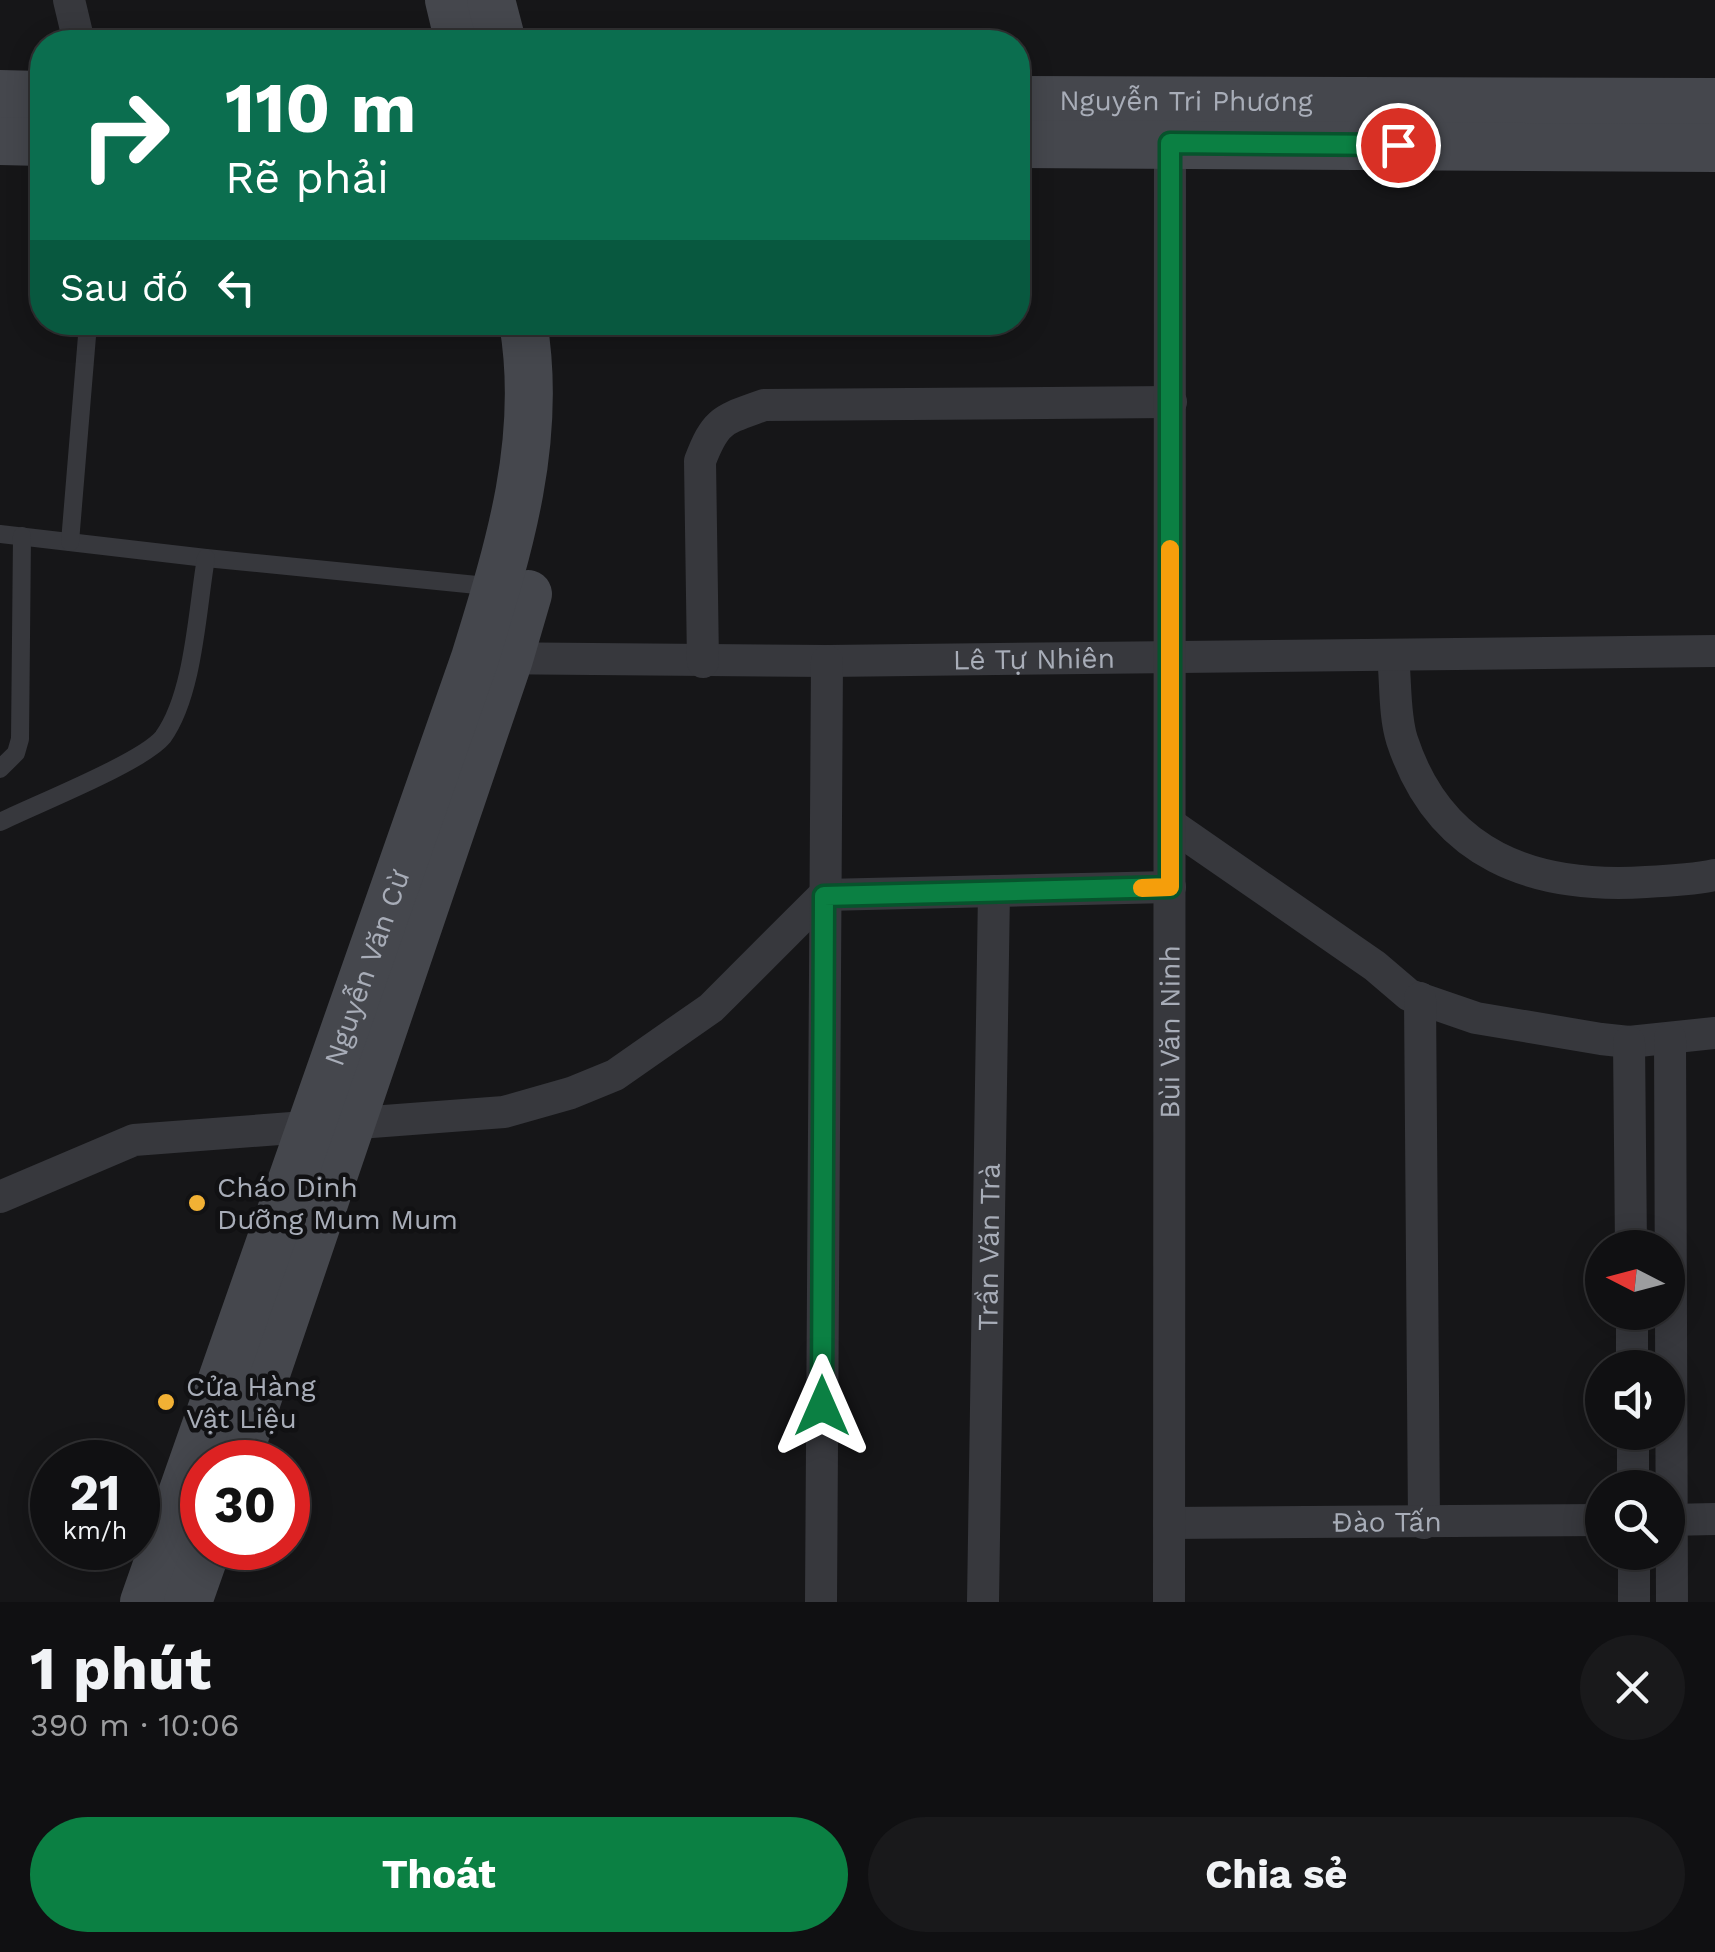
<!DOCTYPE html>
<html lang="vi">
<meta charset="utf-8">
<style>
:root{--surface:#101012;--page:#19191b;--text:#f1f3f6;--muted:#9c9d9f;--line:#303032;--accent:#0b8043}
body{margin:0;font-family:"Work Sans",sans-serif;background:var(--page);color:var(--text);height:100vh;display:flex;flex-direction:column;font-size:38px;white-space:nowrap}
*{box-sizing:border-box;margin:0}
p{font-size:32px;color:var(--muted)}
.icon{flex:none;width:55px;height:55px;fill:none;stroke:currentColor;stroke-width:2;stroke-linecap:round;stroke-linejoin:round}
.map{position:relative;height:1602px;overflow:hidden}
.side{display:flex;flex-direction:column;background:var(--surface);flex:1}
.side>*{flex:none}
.guide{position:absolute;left:30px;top:30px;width:1000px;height:305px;border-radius:40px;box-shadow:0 5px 25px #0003,0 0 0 2px var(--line);background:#0b6e4f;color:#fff;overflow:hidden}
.needle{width:65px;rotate:276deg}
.controls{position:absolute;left:1585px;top:1230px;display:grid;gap:20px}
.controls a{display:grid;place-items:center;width:100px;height:100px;border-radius:50%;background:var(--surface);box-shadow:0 5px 25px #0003,0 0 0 2px var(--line);font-size:50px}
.speed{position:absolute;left:30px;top:1440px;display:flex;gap:20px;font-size:50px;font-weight:700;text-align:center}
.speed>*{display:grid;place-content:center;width:130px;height:130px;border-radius:50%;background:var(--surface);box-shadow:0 5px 25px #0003,0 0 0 2px var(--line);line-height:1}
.speed small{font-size:25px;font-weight:400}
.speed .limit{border:15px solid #d22;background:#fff;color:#111}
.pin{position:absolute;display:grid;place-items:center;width:85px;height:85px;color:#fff;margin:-42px;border:5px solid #fff;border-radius:50%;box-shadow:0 2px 10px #0007}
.me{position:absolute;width:110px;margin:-55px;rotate:0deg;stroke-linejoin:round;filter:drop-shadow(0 0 8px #0008)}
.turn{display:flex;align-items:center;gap:35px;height:210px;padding:0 30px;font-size:45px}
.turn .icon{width:130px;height:130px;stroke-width:2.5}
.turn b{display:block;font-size:70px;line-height:85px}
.then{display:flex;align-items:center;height:95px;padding:0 30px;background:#0003;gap:20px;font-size:38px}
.round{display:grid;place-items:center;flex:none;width:105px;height:105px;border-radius:52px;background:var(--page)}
.overview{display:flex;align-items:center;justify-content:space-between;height:170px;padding:0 30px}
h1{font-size:60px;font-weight:700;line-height:75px}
.cta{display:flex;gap:20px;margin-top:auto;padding:20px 30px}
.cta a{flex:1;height:115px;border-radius:60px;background:var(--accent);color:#fff;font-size:40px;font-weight:700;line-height:115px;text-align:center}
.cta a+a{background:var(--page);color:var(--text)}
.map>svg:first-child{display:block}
</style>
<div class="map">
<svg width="1715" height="1602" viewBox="0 0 1715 1602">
<rect width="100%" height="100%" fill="#161618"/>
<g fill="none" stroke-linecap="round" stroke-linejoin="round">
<!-- lane -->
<g stroke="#37383d" stroke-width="18">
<path d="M 0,534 L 206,558 L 497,587"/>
<path d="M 70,542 L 87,336"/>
<path d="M 0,769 L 16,753 L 20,739 L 22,536"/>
<path d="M 0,822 C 34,805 143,762 163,737 C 194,694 197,610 206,558"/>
</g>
<!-- street -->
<g stroke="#37383d" stroke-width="32">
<path d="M 69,0 L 79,42"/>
<path d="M 1393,656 C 1396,682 1394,715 1402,740 C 1440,856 1534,889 1646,882 C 1669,881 1692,880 1715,875"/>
<path id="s1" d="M 489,658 L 827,661 L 1715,651"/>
<path d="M 703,662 L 700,461 C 716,419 723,420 764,405 L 1171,402"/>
<path d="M 1170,824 L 1375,966 L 1409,995 L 1476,1018 L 1601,1039 L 1629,1042 L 1715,1033"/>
<path d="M 1420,998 L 1424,1523"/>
<path d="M 1670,1038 L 1672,1602"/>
<path d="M 1629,1042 L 1631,1248"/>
<path d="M 0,1197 L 134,1140 L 504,1112 L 571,1093 L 615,1075 L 711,1008 L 824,895 L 1170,887"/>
<path d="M 1632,1312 L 1632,1368"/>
<path d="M 1633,1432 L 1633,1488"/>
<path d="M 1668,1520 L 1715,1519"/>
<path id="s2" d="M 1169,1523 L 1602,1520"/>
<path d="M 1634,1552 L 1634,1602"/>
<path d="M 821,1602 L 827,661"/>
<path id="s3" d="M 983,1602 L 994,891"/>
<path id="s4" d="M 1169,1602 L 1170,127"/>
</g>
<!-- secondary -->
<g stroke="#45474d" stroke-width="48">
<path d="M 449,0 L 459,42"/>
<path d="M 491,0 L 502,42"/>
<path d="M 0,94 L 42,95"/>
<path id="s5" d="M 1018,100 L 1715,102"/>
<path d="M 0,141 L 42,142"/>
<path d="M 1018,144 L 1715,148"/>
<path d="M 236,1462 L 509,659 L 528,594"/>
<path id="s6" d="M 144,1602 L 475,658 C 509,548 543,439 523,322"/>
<path d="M 188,1602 L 207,1548"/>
</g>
</g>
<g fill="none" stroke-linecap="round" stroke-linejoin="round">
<defs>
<path id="route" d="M 822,1406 L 824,896 L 1170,887 L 1170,143 L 1398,145"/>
</defs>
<!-- route casing -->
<use href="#route" stroke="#07532c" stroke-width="25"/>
<!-- route -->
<use href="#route" stroke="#0b8043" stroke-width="18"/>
<!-- slow -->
<path stroke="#f59e0b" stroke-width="18" d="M 1142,888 L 1170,887 L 1170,549"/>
</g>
<!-- markers -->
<g fill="#f2b134" stroke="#111113" stroke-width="4">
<circle cx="197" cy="1203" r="10"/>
<circle cx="166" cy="1402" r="10"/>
</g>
<g text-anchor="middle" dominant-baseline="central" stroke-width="9" stroke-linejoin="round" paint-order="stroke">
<!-- street labels -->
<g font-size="28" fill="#a8adb8" stroke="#111113">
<text stroke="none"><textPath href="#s5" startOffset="168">Nguyễn Tri Phương</textPath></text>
<text stroke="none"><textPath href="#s1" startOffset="545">Lê Tự Nhiên</textPath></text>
<text stroke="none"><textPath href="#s6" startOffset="672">Nguyễn Văn Cừ</textPath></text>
<text stroke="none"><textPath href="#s4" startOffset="570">Bùi Văn Ninh</textPath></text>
<text stroke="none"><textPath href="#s3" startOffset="355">Trần Văn Trà</textPath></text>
<text stroke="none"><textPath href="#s2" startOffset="218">Đào Tấn</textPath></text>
</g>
<!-- poi labels -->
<g font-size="28" fill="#a8adb8" stroke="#111113" text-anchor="start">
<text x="217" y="1187">Cháo Dinh<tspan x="217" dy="32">Dưỡng Mum Mum</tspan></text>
<text x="186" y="1386">Cửa Hàng<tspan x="186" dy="32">Vật Liệu</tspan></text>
</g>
</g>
</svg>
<div class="controls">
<a><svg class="needle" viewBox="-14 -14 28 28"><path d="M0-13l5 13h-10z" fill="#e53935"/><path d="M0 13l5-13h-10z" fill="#9c9d9f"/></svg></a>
<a><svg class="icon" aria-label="sound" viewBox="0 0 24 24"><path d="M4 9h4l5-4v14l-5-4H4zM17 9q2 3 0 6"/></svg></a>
<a><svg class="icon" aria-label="search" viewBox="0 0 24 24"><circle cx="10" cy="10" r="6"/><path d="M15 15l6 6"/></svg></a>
</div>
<div class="speed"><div>21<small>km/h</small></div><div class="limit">30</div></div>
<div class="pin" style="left:1398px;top:145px;background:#d93025"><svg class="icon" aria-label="arrive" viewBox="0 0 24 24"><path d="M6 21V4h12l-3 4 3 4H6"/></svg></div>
<svg class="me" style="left:822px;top:1406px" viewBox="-20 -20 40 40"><path d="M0-17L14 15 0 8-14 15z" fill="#0b8043" stroke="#fff" stroke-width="4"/></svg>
<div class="guide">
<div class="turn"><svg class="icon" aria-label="right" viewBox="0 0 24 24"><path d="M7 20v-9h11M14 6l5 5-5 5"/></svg><div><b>110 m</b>Rẽ phải</div></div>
<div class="then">Sau đó<svg class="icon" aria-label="left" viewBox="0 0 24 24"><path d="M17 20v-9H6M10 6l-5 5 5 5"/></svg></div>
</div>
</div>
<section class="side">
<div class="overview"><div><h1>1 phút</h1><p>390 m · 10:06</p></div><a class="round"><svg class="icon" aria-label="close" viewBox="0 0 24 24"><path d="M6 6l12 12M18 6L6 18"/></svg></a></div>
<div class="cta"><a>Thoát</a><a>Chia sẻ</a></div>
</section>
